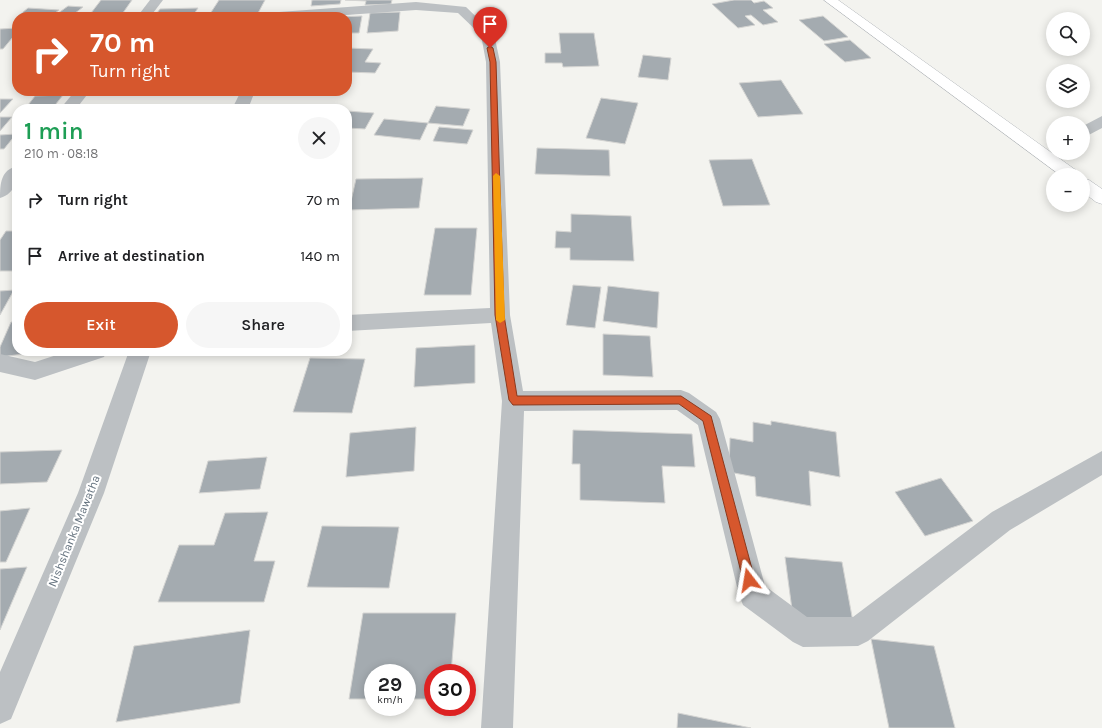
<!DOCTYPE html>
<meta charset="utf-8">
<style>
:root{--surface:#fff;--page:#f6f6f6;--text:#202124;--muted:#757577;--accent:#d6572d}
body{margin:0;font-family:Karla,sans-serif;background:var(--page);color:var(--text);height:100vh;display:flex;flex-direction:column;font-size:15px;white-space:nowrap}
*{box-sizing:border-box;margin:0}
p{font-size:13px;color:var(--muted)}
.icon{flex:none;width:22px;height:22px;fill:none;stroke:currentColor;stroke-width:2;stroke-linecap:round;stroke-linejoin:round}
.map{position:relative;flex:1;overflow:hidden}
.details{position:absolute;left:12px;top:104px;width:340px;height:252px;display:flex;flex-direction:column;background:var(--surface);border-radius:16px;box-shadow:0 2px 10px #0003}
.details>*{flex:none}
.banner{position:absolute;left:12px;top:12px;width:340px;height:84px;border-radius:16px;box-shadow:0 2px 10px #0003;background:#d6572d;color:#fff;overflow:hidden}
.buttons{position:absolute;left:1046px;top:12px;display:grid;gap:8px}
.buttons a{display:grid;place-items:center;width:44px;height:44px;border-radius:50%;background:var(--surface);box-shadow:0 2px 10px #0003;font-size:20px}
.speed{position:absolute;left:364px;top:664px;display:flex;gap:8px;font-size:20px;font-weight:700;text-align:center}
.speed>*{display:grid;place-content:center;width:52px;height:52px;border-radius:50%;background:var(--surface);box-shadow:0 2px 10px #0003;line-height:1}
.speed small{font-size:10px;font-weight:400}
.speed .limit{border:6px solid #d22;background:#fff;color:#111}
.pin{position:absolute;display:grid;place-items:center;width:34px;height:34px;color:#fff;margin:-41px -17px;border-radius:50% 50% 50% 0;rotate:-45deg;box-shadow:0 0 4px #0007}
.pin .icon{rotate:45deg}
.me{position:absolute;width:44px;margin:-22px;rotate:346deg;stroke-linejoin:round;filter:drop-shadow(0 0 3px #0008)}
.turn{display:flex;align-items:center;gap:14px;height:84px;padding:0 12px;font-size:18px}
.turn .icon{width:52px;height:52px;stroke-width:2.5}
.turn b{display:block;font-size:28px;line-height:34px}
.round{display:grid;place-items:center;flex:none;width:42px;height:42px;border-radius:21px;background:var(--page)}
.head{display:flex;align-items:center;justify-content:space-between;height:68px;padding:0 12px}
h1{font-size:24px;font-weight:600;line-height:30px;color:#1e9e55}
.cta{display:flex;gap:8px;margin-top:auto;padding:8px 12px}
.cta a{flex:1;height:46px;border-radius:24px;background:var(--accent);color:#fff;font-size:16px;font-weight:600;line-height:46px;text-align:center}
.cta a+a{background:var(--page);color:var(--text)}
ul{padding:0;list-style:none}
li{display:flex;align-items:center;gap:12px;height:56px;padding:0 12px}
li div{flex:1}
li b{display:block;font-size:15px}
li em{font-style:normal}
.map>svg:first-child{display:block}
</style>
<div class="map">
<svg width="1102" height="728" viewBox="0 0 1102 728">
<rect width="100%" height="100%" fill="#f3f3ef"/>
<!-- building -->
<g fill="#a4abb0" stroke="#d4d4d2">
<path d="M 101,0 L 132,0 L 120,17 L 88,17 Z"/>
<path d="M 219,0 L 265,0 L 256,17 L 208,17 Z"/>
<path d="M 312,0 L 341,0 L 340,4 L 311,6 Z"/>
<path d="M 345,0 L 392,0 L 391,4 L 365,5 L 366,1 Z"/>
<path d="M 734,0 L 751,0 L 754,3 L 764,1 L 773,8 L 763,10 L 778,22 L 763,25 L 751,15 L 745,16 L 755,25 L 738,28 L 712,4 Z"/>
<path d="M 68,6 L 83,7 L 70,17 L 53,17 Z"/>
<path d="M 28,8 L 59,10 L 50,17 L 17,17 Z"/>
<path d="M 198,8 L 192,17 L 154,17 L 160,9 Z"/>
<path d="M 400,12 L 398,31 L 367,33 L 370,13 Z"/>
<path d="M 362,16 L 359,33 L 347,33 L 347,17 L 338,17 Z"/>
<path d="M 823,16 L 848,37 L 824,41 L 799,20 Z"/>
<path d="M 17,28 L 17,32 L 3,49 L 0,49 L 0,29 Z"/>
<path d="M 559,33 L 594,33 L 599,66 L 563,67 L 562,63 L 545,63 L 545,53 L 561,53 Z"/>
<path d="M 850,40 L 871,58 L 845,62 L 824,44 Z"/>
<path d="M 347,48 L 373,49 L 365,62 L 381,63 L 375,73 L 347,72 Z"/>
<path d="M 643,55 L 671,58 L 668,80 L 638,77 Z"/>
<path d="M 781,80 L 803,114 L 758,117 L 739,83 Z"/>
<path d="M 63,95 L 52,109 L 25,109 L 35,96 Z"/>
<path d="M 601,98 L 638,103 L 625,144 L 586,138 Z"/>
<path d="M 0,99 L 13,99 L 0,113 Z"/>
<path d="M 309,106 L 341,106 L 340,109 L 308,109 Z"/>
<path d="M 436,106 L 470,109 L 463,126 L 428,123 Z"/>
<path d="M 347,111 L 374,113 L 365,129 L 347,128 Z"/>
<path d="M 0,117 L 12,117 L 0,131 Z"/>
<path d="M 384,119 L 428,123 L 420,140 L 374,135 Z"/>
<path d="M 439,127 L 473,130 L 467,144 L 433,141 Z"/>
<path d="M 16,134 L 4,149 L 0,149 L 0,135 Z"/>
<path d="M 537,148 L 609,150 L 610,176 L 535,174 Z"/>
<path d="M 752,159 L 770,205 L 723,206 L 709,160 Z"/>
<path d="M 423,178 L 419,208 L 349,210 L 356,179 Z"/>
<path d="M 571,214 L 631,216 L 634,261 L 570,260 L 570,248 L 555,248 L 556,231 L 571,232 Z"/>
<path d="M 435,228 L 477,228 L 471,295 L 424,295 Z"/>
<path d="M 6,231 L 17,231 L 17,265 L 13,271 L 0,271 L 0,240 Z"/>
<path d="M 573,285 L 601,287 L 595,328 L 566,325 Z"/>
<path d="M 608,286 L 659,292 L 657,328 L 603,321 Z"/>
<path d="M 14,290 L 0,315 L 0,291 Z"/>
<path d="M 11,322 L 17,322 L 17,351 L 47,351 L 0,357 L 0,347 Z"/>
<path d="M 603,334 L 650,336 L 653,377 L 603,375 Z"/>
<path d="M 475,345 L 475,383 L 414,387 L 416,348 Z"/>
<path d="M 310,358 L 365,359 L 352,413 L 293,412 Z"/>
<path d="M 771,421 L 836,432 L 840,477 L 809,471 L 811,506 L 756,496 L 755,477 L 729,472 L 730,438 L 753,442 L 753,422 L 771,425 Z"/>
<path d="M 416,427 L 414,471 L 346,477 L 350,433 Z"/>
<path d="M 573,430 L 692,434 L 695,467 L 662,466 L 665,503 L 580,500 L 580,464 L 572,464 Z"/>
<path d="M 62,450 L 47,482 L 0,484 L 0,452 Z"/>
<path d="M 267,457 L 260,489 L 199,493 L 208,461 Z"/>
<path d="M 941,478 L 973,521 L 925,536 L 895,492 Z"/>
<path d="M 30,508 L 6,562 L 0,562 L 0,511 Z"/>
<path d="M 268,512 L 254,561 L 275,561 L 264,602 L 158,602 L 179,545 L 214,545 L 225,513 Z"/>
<path d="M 322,526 L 399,527 L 389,588 L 307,587 Z"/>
<path d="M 785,557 L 842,562 L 853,622 L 793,617 Z"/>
<path d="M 27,567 L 0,630 L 0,569 Z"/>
<path d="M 363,613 L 456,613 L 451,673 L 433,673 L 433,699 L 407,699 L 407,673 L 373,673 L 373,699 L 349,699 Z"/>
<path d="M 250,630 L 240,703 L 116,722 L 134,646 Z"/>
<path d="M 871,639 L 934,646 L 955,728 L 889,728 Z"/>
<path d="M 678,713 L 751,728 L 677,728 Z"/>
</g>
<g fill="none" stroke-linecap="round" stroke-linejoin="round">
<defs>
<g id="secondary">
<path d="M 824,0 L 838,0 L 1077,171 L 1080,175 L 1060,175 Z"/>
<path d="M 1083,179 L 1089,180 L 1102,189 L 1102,204 L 1096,202 L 1083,192 Z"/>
</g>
</defs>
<!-- secondary casing -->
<use href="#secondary" stroke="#b1b5b9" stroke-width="1"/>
<!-- street -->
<g fill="#bcc0c3" fill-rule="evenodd">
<path d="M 150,0 L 163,0 L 150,17 L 137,17 Z"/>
<path d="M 416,2 L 466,7 L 494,34 L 500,62 L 510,315 L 523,391 L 681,390 L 689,393 L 716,412 L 720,419 L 765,586 L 807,617 L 853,617 L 992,512 L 1102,451 L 1102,475 L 1010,530 L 868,641 L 858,646 L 803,647 L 793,642 L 743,605 L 739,595 L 698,425 L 677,410 L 524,411 L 513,728 L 481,728 L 502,401 L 491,323 L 347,331 L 347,315 L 490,308 L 486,62 L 481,35 L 458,13 L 416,10 L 318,17 L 273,16 L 279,12 Z"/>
<path d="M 75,91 L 90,91 L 76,109 L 60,109 Z"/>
<path d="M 241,91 L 255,91 L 248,109 L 232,109 Z"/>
<path d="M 1102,116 L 1102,128 L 1083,138 L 1083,126 Z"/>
<path d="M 17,166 C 17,180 16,193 0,198 C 0,183 1,170 17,166 Z"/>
<path d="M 69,351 L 107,351 L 104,357 L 35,380 L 0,372 L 0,354 L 35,362 Z"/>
<path d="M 129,351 L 151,351 L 104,493 L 11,719 L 0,724 L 0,672 L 78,493 Z"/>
</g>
<!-- secondary -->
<use href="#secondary" fill="#fff" fill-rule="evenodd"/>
</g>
<!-- route -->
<path fill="#d6572d" stroke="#8b391d" d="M 490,46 L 493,48 L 496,62 L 504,315 L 517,396 L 681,396 L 711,416 L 755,580 L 753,584 L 749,586 L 745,584 L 743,580 L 703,421 L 679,404 L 513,405 L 509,400 L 495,315 L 490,62 L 487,48 Z"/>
<!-- slow -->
<path fill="#f59e0b" d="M 496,173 L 500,176 L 505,320 L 500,323 L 496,320 L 493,176 Z"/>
<g text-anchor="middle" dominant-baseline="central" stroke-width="4" stroke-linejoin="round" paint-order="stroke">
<!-- street labels -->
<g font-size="12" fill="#64727e" stroke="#fff">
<text transform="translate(74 531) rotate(-68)">Nishshanka Mawatha</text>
</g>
</g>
</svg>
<div class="buttons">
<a><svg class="icon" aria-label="search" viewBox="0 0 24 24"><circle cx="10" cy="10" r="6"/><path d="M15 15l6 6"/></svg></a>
<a><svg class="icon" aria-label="layers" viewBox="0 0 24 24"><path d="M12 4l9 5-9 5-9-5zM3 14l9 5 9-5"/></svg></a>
<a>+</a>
<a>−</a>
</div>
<div class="speed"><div>29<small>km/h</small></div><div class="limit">30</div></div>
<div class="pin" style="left:490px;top:48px;background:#d93025"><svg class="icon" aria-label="arrive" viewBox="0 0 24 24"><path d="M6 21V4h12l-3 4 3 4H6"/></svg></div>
<svg class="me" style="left:749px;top:580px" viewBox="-20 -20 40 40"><path d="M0-17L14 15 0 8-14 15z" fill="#d6572d" stroke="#fff" stroke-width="4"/></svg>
<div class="banner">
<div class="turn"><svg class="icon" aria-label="right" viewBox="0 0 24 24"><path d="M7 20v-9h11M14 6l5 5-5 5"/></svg><div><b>70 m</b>Turn right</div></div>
</div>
<section class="details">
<div class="head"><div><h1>1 min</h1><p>210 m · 08:18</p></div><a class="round"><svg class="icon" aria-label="close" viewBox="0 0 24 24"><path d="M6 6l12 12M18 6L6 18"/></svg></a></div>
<ul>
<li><svg class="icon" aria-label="right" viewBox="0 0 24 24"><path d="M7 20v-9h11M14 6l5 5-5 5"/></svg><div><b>Turn right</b></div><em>70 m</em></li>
<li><svg class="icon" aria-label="arrive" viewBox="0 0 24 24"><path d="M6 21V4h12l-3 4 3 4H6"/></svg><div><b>Arrive at destination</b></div><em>140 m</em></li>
</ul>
<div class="cta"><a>Exit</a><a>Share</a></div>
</section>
</div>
